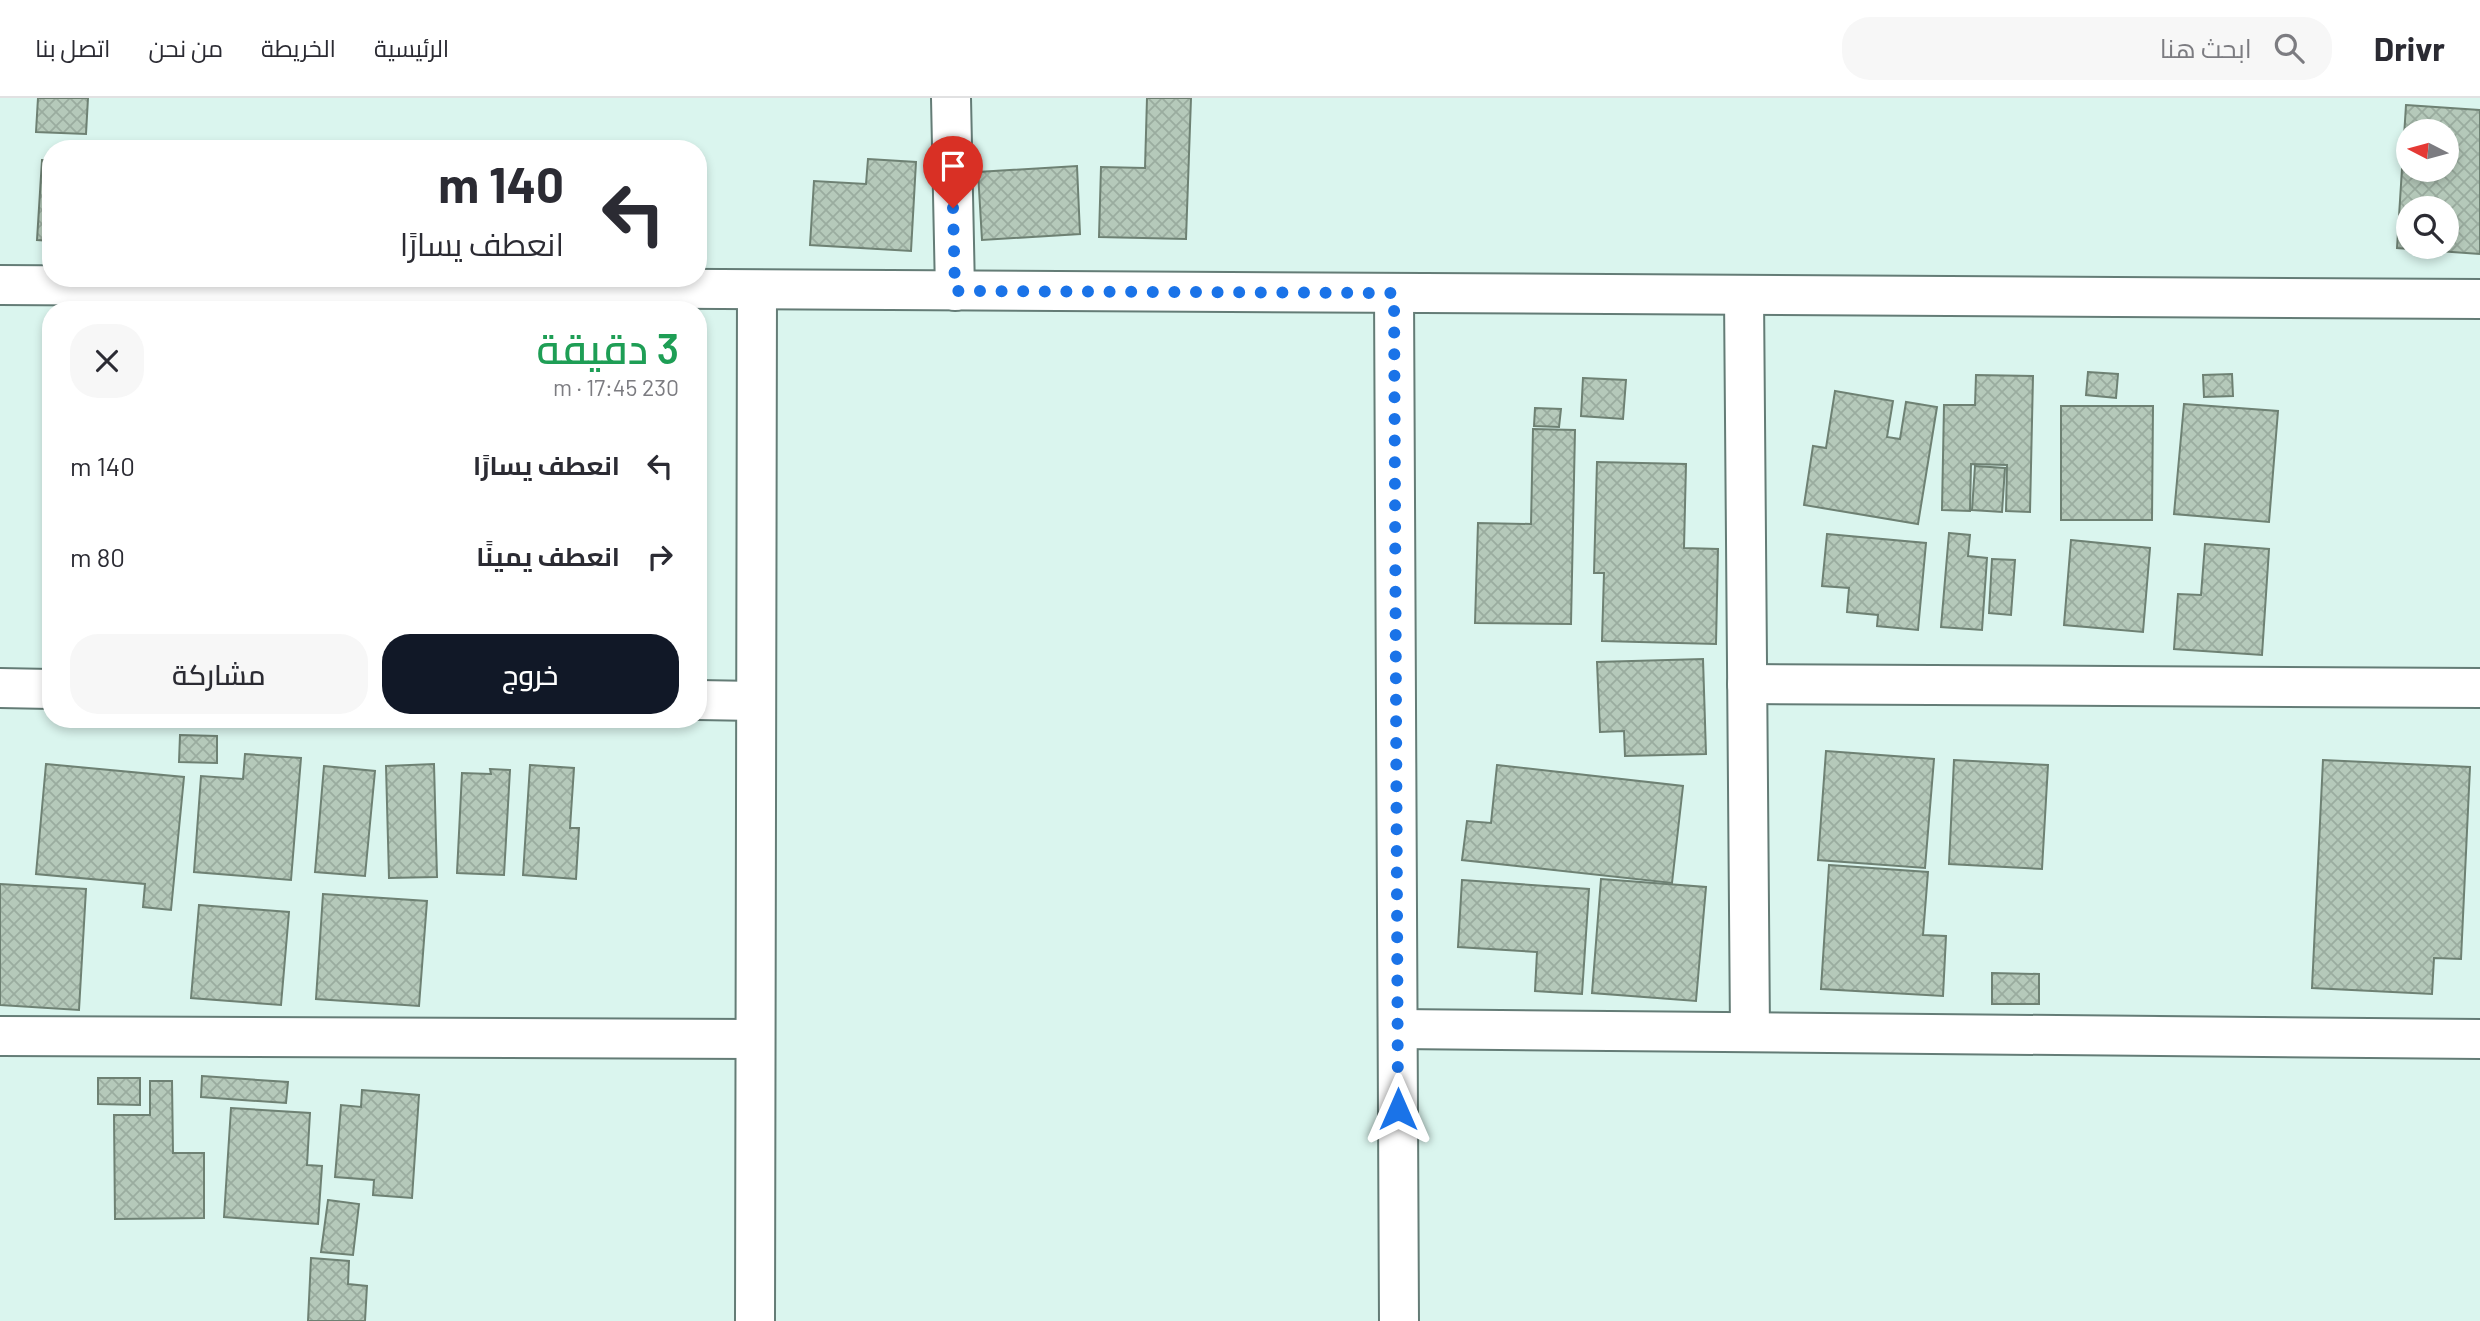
<!DOCTYPE html>
<html lang="ar">
<meta charset="utf-8">
<style>
:root{--surface:#fff;--page:#f7f7f7;--text:#2b2b33;--muted:#7c7c81;--line:#e1e1e2;--accent:#111827}
body{margin:0;font-family:Barlow,Cairo,sans-serif;background:var(--page);color:var(--text);direction:rtl;height:100vh;display:flex;flex-direction:column;font-size:26px;white-space:nowrap}
*{box-sizing:border-box;margin:0}
p{font-size:23px;color:var(--muted)}
.icon{flex:none;width:38px;height:38px;fill:none;stroke:currentColor;stroke-width:2;stroke-linecap:round;stroke-linejoin:round}
.map{position:relative;flex:1;overflow:hidden;direction:ltr}
.drawer{position:absolute;left:42px;top:203px;width:665px;height:427px;display:flex;flex-direction:column;background:var(--surface);border-radius:28px;box-shadow:0 4px 10px #0003;direction:rtl}
.drawer>*{flex:none}
.banner{position:absolute;left:42px;top:42px;width:665px;height:147px;border-radius:28px;box-shadow:0 4px 10px #0003;direction:rtl;background:#fff;color:var(--text);overflow:hidden}
.needle{width:46px;rotate:276deg}
.controls{position:absolute;left:2396px;top:21px;display:grid;gap:14px}
.controls a{display:grid;place-items:center;width:63px;height:63px;border-radius:50%;background:var(--surface);box-shadow:0 4px 10px #0003;font-size:35px}
.pin{position:absolute;display:grid;place-items:center;width:60px;height:60px;color:#fff;margin:-72px -30px;border-radius:50% 50% 50% 0;rotate:-45deg;box-shadow:0 0 7px #0007}
.pin .icon{rotate:45deg}
.me{position:absolute;width:77px;margin:-38px;rotate:0deg;stroke-linejoin:round;filter:drop-shadow(0 0 5px #0008)}
.turn{display:flex;align-items:center;gap:24px;height:147px;padding:0 28px;font-size:32px}
.turn .icon{width:91px;height:91px;stroke-width:2.5}
.turn b{display:block;font-size:49px;line-height:60px}
.round{display:grid;place-items:center;flex:none;width:74px;height:74px;border-radius:28px;background:var(--page)}
.summary{display:flex;align-items:center;justify-content:space-between;height:119px;padding:0 28px}
h1{font-size:42px;font-weight:600;line-height:52px;color:#1e9e55}
.cta{display:flex;gap:14px;margin-top:auto;padding:14px 28px}
.cta a{flex:1;height:80px;border-radius:28px;background:var(--accent);color:#fff;font-size:28px;font-weight:600;line-height:80px;text-align:center}
.cta a+a{background:var(--page);color:var(--text)}
ul{padding:0;list-style:none}
li{display:flex;align-items:center;gap:21px;height:91px;padding:0 28px}
li div{flex:1}
li b{display:block;font-size:26px}
li em{font-style:normal}
header{display:flex;align-items:center;gap:42px;box-sizing:border-box;height:98px;padding:0 35px;background:var(--surface);border-bottom:2px solid var(--line)}
header strong{font-size:33px}
nav{display:flex;gap:38px;margin-inline-start:auto;font-size:24px}
.search{width:490px;height:63px;background:var(--page);display:flex;align-items:center;gap:18px;box-sizing:border-box;padding:0 24px;border-radius:28px;color:var(--muted);font-size:26px}
.map>svg:first-child{display:block}
</style>
<header>
<strong>Drivr</strong>
<div class="search"><svg class="icon" aria-label="search" viewBox="0 0 24 24"><circle cx="10" cy="10" r="6"/><path d="M15 15l6 6"/></svg>ابحث هنا</div>
<nav><a>الرئيسية</a><a>الخريطة</a><a>من نحن</a><a>اتصل بنا</a></nav>
</header>
<div class="map">
<svg width="2480" height="1223" viewBox="0 0 2480 1223">
<defs>
<pattern id="building-cross-hatch" width="8" height="8" patternUnits="userSpaceOnUse" patternTransform="scale(1.75)"><rect width="8" height="8" fill="#b5c9ba"/><path d="M0 0l8 8M0 8l8-8" fill="none" stroke="#9aac9f"/></pattern>
</defs>
<rect width="100%" height="100%" fill="#daf5ee"/>
<!-- building -->
<g fill="url(#building-cross-hatch)" stroke="#6e8173" stroke-width="2" fill-rule="evenodd">
<path d="M 38,0 L 88,0 L 86,36 L 36,34 Z"/>
<path d="M 1147,0 L 1191,0 L 1186,141 L 1099,139 L 1101,69 L 1145,70 Z"/>
<path d="M 2406,7 L 2480,12 L 2480,156 L 2397,150 ZM 2408,33 L 2446,33 L 2446,72 L 2408,72 ZM 2408,110 L 2446,110 L 2446,149 L 2408,149 Z"/>
<path d="M 868,61 L 916,64 L 911,153 L 810,147 L 814,83 L 866,86 Z"/>
<path d="M 42,62 L 51,62 L 51,143 L 37,142 Z"/>
<path d="M 1077,68 L 1080,136 L 982,142 L 978,74 Z"/>
<path d="M 2088,274 L 2118,276 L 2116,300 L 2086,297 Z"/>
<path d="M 2232,276 L 2233,298 L 2204,299 L 2203,277 Z"/>
<path d="M 1976,277 L 2033,278 L 2030,414 L 2006,413 L 2007,367 L 1971,366 L 1970,413 L 1942,412 L 1944,307 L 1975,307 Z"/>
<path d="M 1583,280 L 1626,282 L 1623,321 L 1581,318 Z"/>
<path d="M 1835,293 L 1893,303 L 1887,339 L 1900,341 L 1906,304 L 1937,309 L 1918,426 L 1804,407 L 1813,348 L 1826,350 Z"/>
<path d="M 2184,306 L 2278,313 L 2269,424 L 2174,416 Z"/>
<path d="M 2061,308 L 2153,308 L 2152,422 L 2061,422 Z"/>
<path d="M 1535,310 L 1561,311 L 1559,329 L 1534,328 Z"/>
<path d="M 1533,331 L 1575,332 L 1571,526 L 1475,525 L 1478,425 L 1531,426 Z"/>
<path d="M 1597,364 L 1686,366 L 1684,450 L 1718,451 L 1716,546 L 1602,543 L 1604,475 L 1594,475 Z"/>
<path d="M 1975,368 L 2005,370 L 2002,414 L 1972,412 Z"/>
<path d="M 1949,435 L 1970,437 L 1968,458 L 1987,460 L 1982,532 L 1941,529 Z"/>
<path d="M 1827,436 L 1926,445 L 1918,532 L 1877,528 L 1878,517 L 1847,514 L 1849,490 L 1822,488 Z"/>
<path d="M 2071,442 L 2150,450 L 2143,534 L 2064,527 Z"/>
<path d="M 2205,446 L 2269,451 L 2262,557 L 2174,551 L 2178,496 L 2201,497 Z"/>
<path d="M 1992,461 L 2015,462 L 2011,517 L 1989,515 Z"/>
<path d="M 1703,561 L 1706,656 L 1625,658 L 1624,633 L 1600,634 L 1597,564 Z"/>
<path d="M 180,637 L 217,638 L 217,665 L 179,664 Z"/>
<path d="M 1826,653 L 1934,661 L 1925,770 L 1818,762 Z"/>
<path d="M 245,656 L 301,660 L 291,782 L 194,774 L 201,678 L 243,681 Z"/>
<path d="M 1954,662 L 2048,667 L 2042,771 L 1949,766 Z"/>
<path d="M 2323,662 L 2470,669 L 2461,861 L 2434,860 L 2432,896 L 2312,890 Z"/>
<path d="M 46,666 L 184,679 L 171,812 L 143,809 L 145,786 L 36,776 Z"/>
<path d="M 434,666 L 437,779 L 389,780 L 386,668 Z"/>
<path d="M 530,667 L 574,670 L 570,730 L 579,730 L 576,781 L 523,777 Z"/>
<path d="M 1497,667 L 1683,688 L 1672,785 L 1462,762 L 1467,723 L 1491,725 Z"/>
<path d="M 324,668 L 375,673 L 365,778 L 315,774 Z"/>
<path d="M 490,671 L 510,672 L 504,777 L 457,775 L 462,675 L 491,676 Z"/>
<path d="M 1829,767 L 1928,774 L 1923,837 L 1946,838 L 1943,898 L 1821,891 Z"/>
<path d="M 1601,781 L 1706,789 L 1696,903 L 1592,895 Z"/>
<path d="M 1462,782 L 1589,791 L 1582,896 L 1535,893 L 1537,854 L 1458,849 Z"/>
<path d="M 0,786 L 86,791 L 79,912 L 0,907 Z"/>
<path d="M 323,796 L 427,803 L 419,908 L 316,901 Z"/>
<path d="M 199,807 L 289,814 L 281,907 L 191,900 Z"/>
<path d="M 1992,875 L 2039,876 L 2039,906 L 1992,906 Z"/>
<path d="M 202,978 L 288,984 L 286,1005 L 201,999 Z"/>
<path d="M 98,980 L 140,980 L 140,1007 L 98,1006 Z"/>
<path d="M 150,983 L 172,983 L 173,1055 L 204,1055 L 204,1120 L 115,1121 L 114,1017 L 150,1017 Z"/>
<path d="M 362,992 L 419,997 L 412,1100 L 373,1097 L 374,1082 L 335,1079 L 341,1007 L 361,1009 Z"/>
<path d="M 231,1010 L 310,1015 L 307,1067 L 322,1068 L 318,1126 L 224,1119 Z"/>
<path d="M 328,1102 L 359,1106 L 353,1157 L 321,1154 Z"/>
<path d="M 311,1160 L 349,1163 L 348,1186 L 367,1188 L 365,1223 L 308,1223 Z"/>
</g>
<g fill="none" stroke-linecap="round" stroke-linejoin="round">
<defs>
<g id="minor">
<path d="M 951,0 L 955,193"/>
<path d="M 0,187 L 2480,201"/>
<path d="M 1394,195 L 1399,1223"/>
<path d="M 1744,197 L 1750,934"/>
<path d="M 1747,586 L 2480,590"/>
<path d="M 0,590 L 51,591"/>
<path d="M 698,602 L 756,603"/>
<path d="M 1398,931 L 2480,941"/>
<path d="M 0,938 L 755,941"/>
<path d="M 755,1223 L 757,192"/>
</g>
</defs>
<!-- minor casing -->
<use href="#minor" stroke="#647c76" stroke-width="42"/>
<!-- minor -->
<use href="#minor" stroke="#fff" stroke-width="38"/>
</g>
<g fill="none" stroke-linecap="round" stroke-linejoin="round">
<!-- route -->
<path stroke="#1a73e8" stroke-width="12" stroke-dasharray="0 21.6" d="M 953,110 L 955,193 L 1394,195 L 1398,1011"/>
</g>
</svg>
<div class="controls">
<a><svg class="needle" viewBox="-14 -14 28 28"><path d="M0-13l5 13h-10z" fill="#e53935"/><path d="M0 13l5-13h-10z" fill="#7c7c81"/></svg></a>
<a><svg class="icon" aria-label="search" viewBox="0 0 24 24"><circle cx="10" cy="10" r="6"/><path d="M15 15l6 6"/></svg></a>
</div>
<div class="pin" style="left:953px;top:110px;background:#d93025"><svg class="icon" aria-label="arrive" viewBox="0 0 24 24"><path d="M6 21V4h12l-3 4 3 4H6"/></svg></div>
<svg class="me" style="left:1398px;top:1011px" viewBox="-20 -20 40 40"><path d="M0-17L14 15 0 8-14 15z" fill="#1a73e8" stroke="#fff" stroke-width="4"/></svg>
<div class="banner">
<div class="turn"><svg class="icon" aria-label="left" viewBox="0 0 24 24"><path d="M17 20v-9H6M10 6l-5 5 5 5"/></svg><div><b>140 m</b>انعطف يسارًا</div></div>
</div>
<section class="drawer">
<div class="summary"><div><h1>3 دقيقة</h1><p>230 m · 17:45</p></div><a class="round"><svg class="icon" aria-label="close" viewBox="0 0 24 24"><path d="M6 6l12 12M18 6L6 18"/></svg></a></div>
<ul>
<li><svg class="icon" aria-label="left" viewBox="0 0 24 24"><path d="M17 20v-9H6M10 6l-5 5 5 5"/></svg><div><b>انعطف يسارًا</b></div><em>140 m</em></li>
<li><svg class="icon" aria-label="right" viewBox="0 0 24 24"><path d="M7 20v-9h11M14 6l5 5-5 5"/></svg><div><b>انعطف يمينًا</b></div><em>80 m</em></li>
</ul>
<div class="cta"><a>خروج</a><a>مشاركة</a></div>
</section>
</div>
